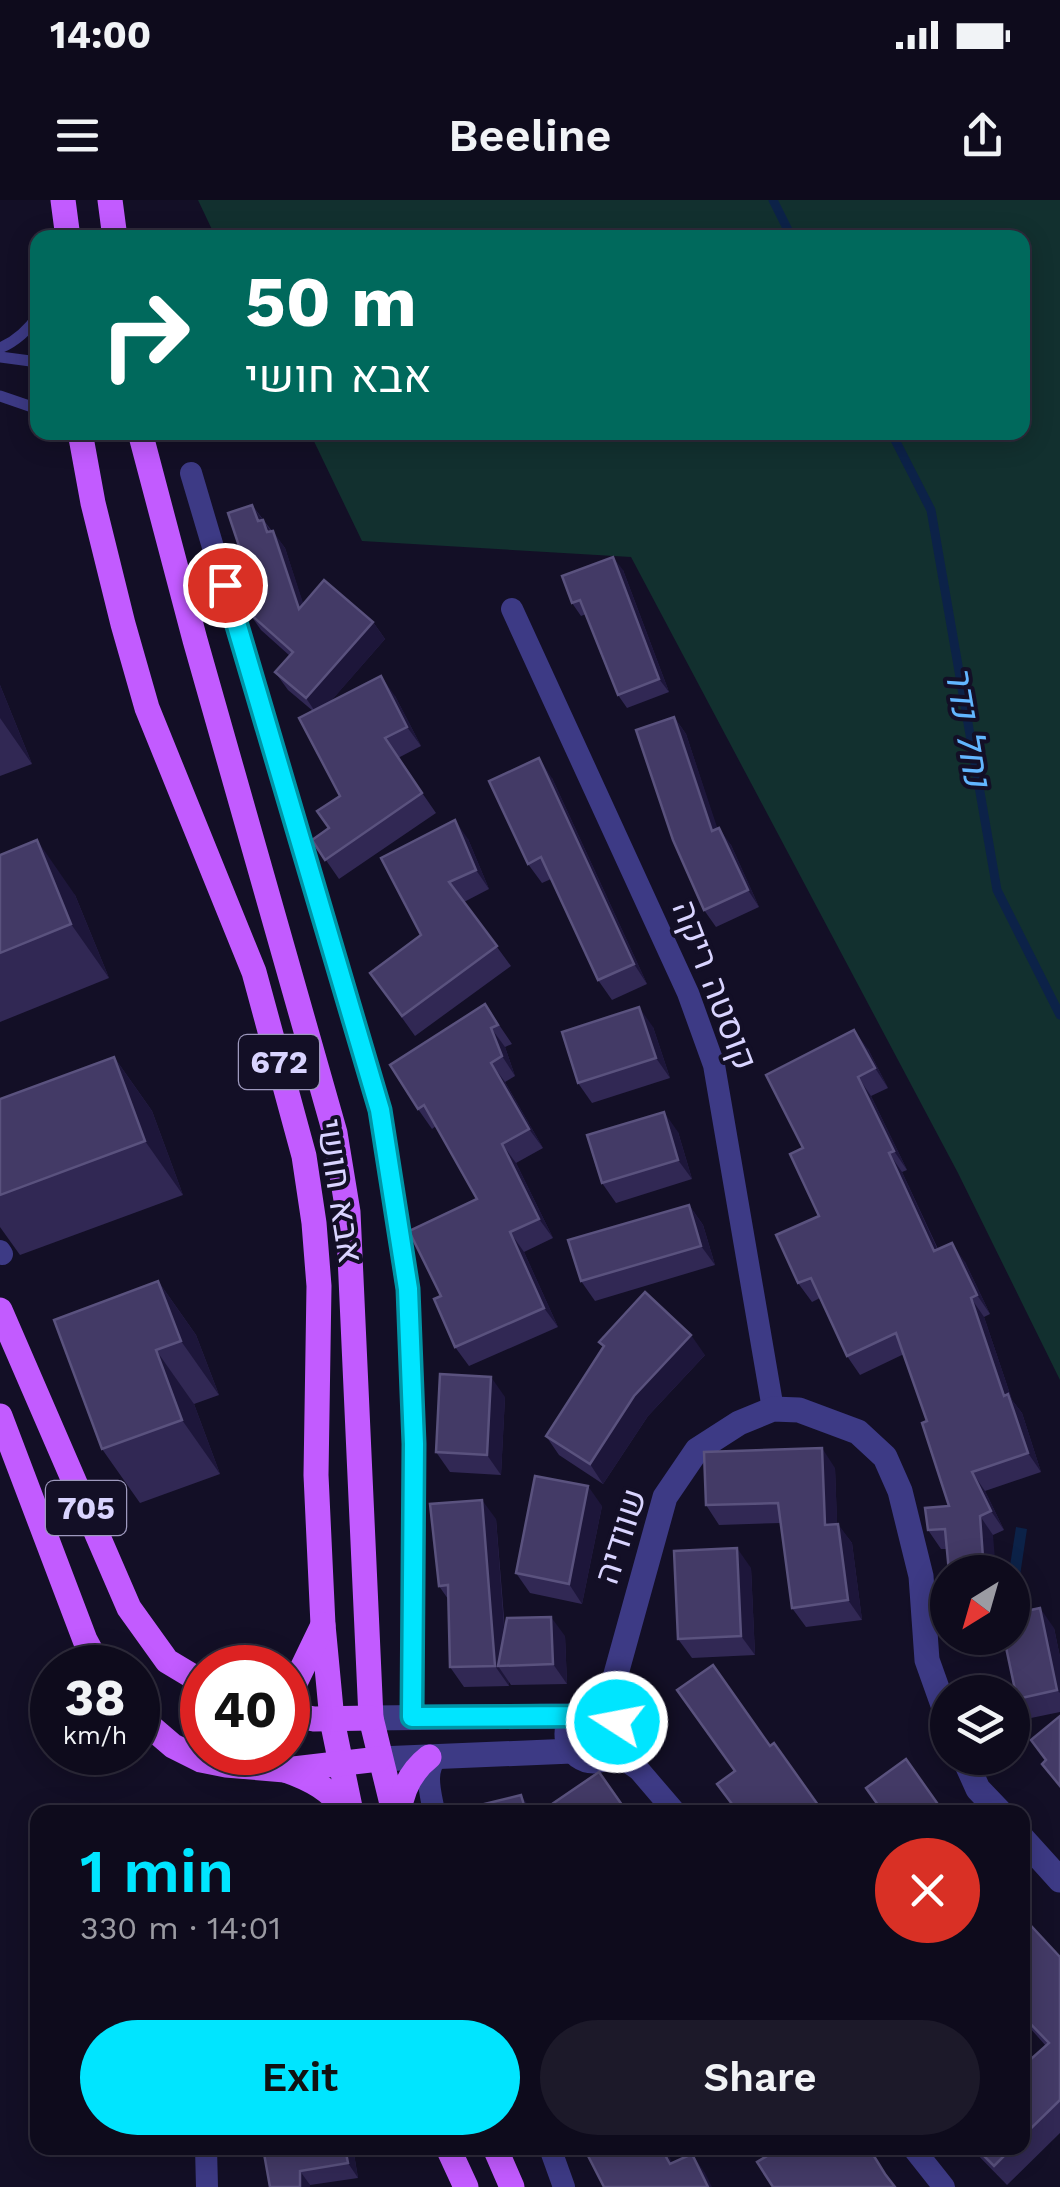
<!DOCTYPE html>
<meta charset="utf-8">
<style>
:root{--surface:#0e0b1c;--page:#1c1929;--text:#f1f3f6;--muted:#9b9ba3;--line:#2e2b3b;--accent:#00e5ff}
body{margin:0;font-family:"Work Sans",Heebo,sans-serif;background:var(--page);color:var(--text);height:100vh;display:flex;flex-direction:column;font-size:38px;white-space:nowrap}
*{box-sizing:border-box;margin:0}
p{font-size:32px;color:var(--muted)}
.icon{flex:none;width:55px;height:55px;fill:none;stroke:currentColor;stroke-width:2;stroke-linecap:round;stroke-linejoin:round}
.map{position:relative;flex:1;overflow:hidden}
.details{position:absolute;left:30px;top:1605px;width:1000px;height:350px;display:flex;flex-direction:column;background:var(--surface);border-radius:20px;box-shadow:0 5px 25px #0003,0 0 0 2px var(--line)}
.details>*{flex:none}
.hud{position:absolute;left:30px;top:30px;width:1000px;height:210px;border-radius:20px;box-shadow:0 5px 25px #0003,0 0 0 2px var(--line);background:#00695c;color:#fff;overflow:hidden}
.needle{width:65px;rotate:217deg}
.controls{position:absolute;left:930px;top:1355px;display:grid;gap:20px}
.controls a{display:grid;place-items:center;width:100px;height:100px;border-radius:50%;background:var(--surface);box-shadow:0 5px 25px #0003,0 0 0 2px var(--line);font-size:50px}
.speed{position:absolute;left:30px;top:1445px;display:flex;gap:20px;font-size:50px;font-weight:700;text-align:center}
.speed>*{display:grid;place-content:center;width:130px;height:130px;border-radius:50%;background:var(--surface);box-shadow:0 5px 25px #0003,0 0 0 2px var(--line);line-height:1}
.speed small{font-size:25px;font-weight:400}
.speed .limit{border:15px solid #d22;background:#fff;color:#111}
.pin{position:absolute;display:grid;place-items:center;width:85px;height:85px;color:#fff;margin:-42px;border:5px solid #fff;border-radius:50%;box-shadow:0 2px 10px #0007}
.me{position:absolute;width:110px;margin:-55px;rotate:281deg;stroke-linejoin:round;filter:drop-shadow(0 0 8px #0008)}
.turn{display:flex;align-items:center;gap:35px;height:210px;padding:0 50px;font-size:45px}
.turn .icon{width:130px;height:130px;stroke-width:2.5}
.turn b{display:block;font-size:70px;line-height:85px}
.round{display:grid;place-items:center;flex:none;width:105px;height:105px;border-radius:52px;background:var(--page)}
.summary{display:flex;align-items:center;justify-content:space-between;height:170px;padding:0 50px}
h1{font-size:60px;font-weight:600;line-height:75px;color:var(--accent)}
.primary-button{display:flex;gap:20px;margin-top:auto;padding:20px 50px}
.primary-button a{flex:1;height:115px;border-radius:60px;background:var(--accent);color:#111;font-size:40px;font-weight:600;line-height:115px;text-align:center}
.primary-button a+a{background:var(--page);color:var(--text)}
.status{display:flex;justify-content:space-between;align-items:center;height:70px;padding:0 50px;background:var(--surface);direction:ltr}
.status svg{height:28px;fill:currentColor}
header{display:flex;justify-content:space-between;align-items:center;height:130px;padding:0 50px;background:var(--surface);font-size:45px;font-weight:600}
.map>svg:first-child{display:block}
</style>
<div class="status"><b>14:00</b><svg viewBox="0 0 49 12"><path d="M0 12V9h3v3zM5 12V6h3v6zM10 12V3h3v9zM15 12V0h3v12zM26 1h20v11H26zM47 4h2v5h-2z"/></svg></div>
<header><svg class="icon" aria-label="menu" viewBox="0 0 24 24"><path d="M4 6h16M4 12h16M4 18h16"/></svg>Beeline<svg class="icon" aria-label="share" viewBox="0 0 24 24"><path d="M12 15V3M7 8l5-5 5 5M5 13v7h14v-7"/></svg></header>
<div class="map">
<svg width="1060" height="1987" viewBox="0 0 1060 1987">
<rect width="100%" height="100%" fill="#130f26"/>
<!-- green -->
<path fill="#12302f" d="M 198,0 L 1060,0 L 1060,1180 L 958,973 L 631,357 L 362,341 L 310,233 L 1022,232 L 1022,38 L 216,38 Z"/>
<!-- water -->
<path fill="#0c2248" d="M 1016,1327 L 1027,1329 L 1015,1409 L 1013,1408 L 1012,1372 L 1009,1372 Z"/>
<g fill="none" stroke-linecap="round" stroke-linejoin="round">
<!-- stream -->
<g stroke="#0c2248" stroke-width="9">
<path d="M 773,0 L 792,38"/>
<path d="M 891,232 L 931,310 L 997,690 L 1060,815"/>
</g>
<!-- service -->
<g stroke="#3d3a85" stroke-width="11">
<path d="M 0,148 C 15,142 29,129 38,116"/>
<path d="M 0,157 L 38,162"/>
<path d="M 0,196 L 38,209"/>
</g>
<!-- minor -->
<g stroke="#3d3a85" stroke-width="22">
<path d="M 191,273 L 380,910 L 407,1089 L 414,1244 L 412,1517"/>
<path d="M 512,409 L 688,793 L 714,865 L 773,1209"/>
<path d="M 0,1051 L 2,1054"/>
<path d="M 613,1552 L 639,1570 L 675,1612"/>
<path d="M 434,1612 C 431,1594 423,1571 437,1557"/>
<path d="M 206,1948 L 207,1987"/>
<path d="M 550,1948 L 564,1987"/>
<path d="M 913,1948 L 944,1987"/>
</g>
<!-- tertiary -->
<g stroke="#3d3a85" stroke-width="25">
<path d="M 606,1510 L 665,1297 L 697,1250 L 739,1223 L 773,1209 L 799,1210 L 858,1232 L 885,1257 L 900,1291 L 921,1376 L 927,1460 L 948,1519"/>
<path d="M 371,1518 L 573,1516 C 598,1496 634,1521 615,1549 C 595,1578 551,1549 573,1516"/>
<path d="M 964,1558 L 978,1589 L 1000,1612"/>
<path d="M 379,1559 L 572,1551"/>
<path d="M 1022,1638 L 1060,1680"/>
</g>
<!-- primary -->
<g stroke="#c25bff" stroke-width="25">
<path d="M 63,0 L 68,38"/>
<path d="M 110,0 L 115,38"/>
<path d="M 80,232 L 93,303 L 123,424 L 147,508 L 254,772 L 304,956 L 314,1023 L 319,1086 L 316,1275 L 323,1425 L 332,1520 L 351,1612"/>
<path d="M 140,232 L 195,440 L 335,933 L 348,1012 L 371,1518 L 394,1612"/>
<path d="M 0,1110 L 129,1408 L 167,1461 L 202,1482"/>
<path d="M 0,1216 L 85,1440 L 100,1468"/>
<path d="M 288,1493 L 296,1481 L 323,1425"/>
<path d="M 288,1514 L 314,1519 L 371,1518"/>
<path d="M 138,1516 L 173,1546 L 201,1560 L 226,1565 L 285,1570 L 379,1559"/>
<path d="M 285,1570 C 311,1579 331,1590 347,1612"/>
<path d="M 399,1612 C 402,1590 411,1571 429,1557"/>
<path d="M 448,1948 L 466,1987"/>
<path d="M 495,1948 L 512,1987"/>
</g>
</g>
<!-- wall -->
<g fill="#312854">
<path d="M 252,305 L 285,348 L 303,404 L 373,422 L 385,439 L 329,503 L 395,496 L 421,546 L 398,558 L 436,613 L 339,679 L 312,640 L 329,628 L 340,596 L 313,511 L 288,490 L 275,472 L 290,456 L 261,430 L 249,413 L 255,394 Z"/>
<path d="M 623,370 L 669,492 L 627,508 L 618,495 L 586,414 L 581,416 L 572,403 Z"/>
<path d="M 0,485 L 32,564 L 0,576 Z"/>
<path d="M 674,517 L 686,534 L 717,629 L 731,645 L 759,707 L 716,727 L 704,710 Z"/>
<path d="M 552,578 L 647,784 L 612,800 L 598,780 L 551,679 L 542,683 L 528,664 Z"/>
<path d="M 468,639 L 489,689 L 464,702 L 511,766 L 415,836 L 370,773 L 421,735 Z"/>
<path d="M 0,655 L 75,695 L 109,778 L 0,822 Z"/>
<path d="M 485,804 L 512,844 L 505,847 L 515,876 L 505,882 L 543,948 L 516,963 L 553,1038 L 524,1052 L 558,1127 L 469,1166 L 455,1147 L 441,1096 L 477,999 L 436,926 L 432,929 L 418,909 Z"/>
<path d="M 653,827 L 670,878 L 592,903 L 578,883 Z"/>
<path d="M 868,849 L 888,888 L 871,896 L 907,970 L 902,972 L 938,1049 L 965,1062 L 990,1114 L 984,1117 L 1012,1200 L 1022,1213 L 1041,1272 L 985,1291 L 1004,1330 L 993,1335 L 947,1349 L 941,1349 L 928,1330 L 949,1306 L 927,1221 L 904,1154 L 860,1175 L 847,1156 L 820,1098 L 812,1102 L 798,1083 L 819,1016 L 803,948 Z"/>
<path d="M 114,857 L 152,911 L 183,995 L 20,1055 L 0,1027 L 0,899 Z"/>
<path d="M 678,932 L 692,979 L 616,1003 L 602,983 Z"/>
<path d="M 689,1005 L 703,1025 L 715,1065 L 595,1101 L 581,1081 Z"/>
<path d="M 158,1081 L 196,1135 L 219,1195 L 194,1204 L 220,1274 L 140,1303 L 102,1249 Z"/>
<path d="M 599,1142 L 705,1155 L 648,1216 L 603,1284 L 559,1255 L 546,1236 L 603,1147 Z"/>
<path d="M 505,1197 L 501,1275 L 450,1272 L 436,1252 Z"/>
<path d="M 835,1268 L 837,1324 L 852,1343 L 862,1420 L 806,1427 L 792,1408 L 781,1323 L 719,1325 L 706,1305 Z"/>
<path d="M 602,1306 L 582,1404 L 530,1393 L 516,1373 Z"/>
<path d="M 496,1319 L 505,1430 L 565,1436 L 567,1484 L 511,1485 L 509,1482 L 509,1486 L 464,1487 L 450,1467 L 448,1399 L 439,1386 Z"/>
<path d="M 751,1368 L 755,1455 L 692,1458 L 678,1439 Z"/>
<path d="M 1054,1428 L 1060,1457 L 1060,1512 L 1031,1518 L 1017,1499 Z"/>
<path d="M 1022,1716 L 1060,1757 L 1060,1933 L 1007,1985 L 971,1948 L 1022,1948 L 1022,1867 L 1046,1846 L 1022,1819 Z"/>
<path d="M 263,1948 L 353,1948 L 358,1978 L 310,1985 Z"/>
</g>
<!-- shaded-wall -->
<g fill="#1d163a">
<path d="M 252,305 L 275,337 L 279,350 L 258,321 Z"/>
<path d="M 273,331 L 285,348 L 311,427 L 299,409 Z"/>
<path d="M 613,357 L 623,370 L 669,492 L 659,479 Z"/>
<path d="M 373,422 L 385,439 L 318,516 L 306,498 Z"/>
<path d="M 381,476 L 395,496 L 421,546 L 407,527 Z"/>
<path d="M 0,485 L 32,564 L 0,518 Z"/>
<path d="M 674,517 L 686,534 L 724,648 L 712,631 Z"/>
<path d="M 539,558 L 552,578 L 647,784 L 634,764 Z"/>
<path d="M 455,620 L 468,639 L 489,689 L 476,670 Z"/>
<path d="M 719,628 L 731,645 L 759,707 L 748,690 Z"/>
<path d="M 37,640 L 75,695 L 109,778 L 71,724 Z"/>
<path d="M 639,807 L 653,827 L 670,878 L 656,858 Z"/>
<path d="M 491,828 L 505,847 L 515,876 L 502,856 Z"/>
<path d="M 854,830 L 868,849 L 888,888 L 875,868 Z"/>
<path d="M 114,857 L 152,911 L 183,995 L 145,941 Z"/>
<path d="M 491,863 L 505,882 L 543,948 L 529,929 Z"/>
<path d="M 858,877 L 871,896 L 907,970 L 894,951 Z"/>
<path d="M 664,912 L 678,932 L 692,979 L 678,960 Z"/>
<path d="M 502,944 L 516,963 L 553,1038 L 539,1019 Z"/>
<path d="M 889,953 L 902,972 L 947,1070 L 934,1051 Z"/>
<path d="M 689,1005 L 703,1025 L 715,1065 L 701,1046 Z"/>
<path d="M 510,1032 L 524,1052 L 558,1127 L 544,1108 Z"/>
<path d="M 952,1043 L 965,1062 L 990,1114 L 977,1095 Z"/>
<path d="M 158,1081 L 196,1135 L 219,1195 L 181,1141 Z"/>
<path d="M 971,1098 L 984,1117 L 1012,1200 L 1022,1213 L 1041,1272 L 1028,1253 L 1004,1196 Z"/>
<path d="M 691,1135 L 705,1155 L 648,1216 L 603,1284 L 590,1264 L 634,1196 Z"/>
<path d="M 156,1150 L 194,1204 L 220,1274 L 182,1220 Z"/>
<path d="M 491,1177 L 505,1197 L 501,1275 L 487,1255 Z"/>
<path d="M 822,1248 L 835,1268 L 838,1345 L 825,1325 Z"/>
<path d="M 972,1272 L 985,1291 L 1004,1330 L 991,1311 Z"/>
<path d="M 588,1286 L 602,1306 L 582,1404 L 569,1384 Z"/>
<path d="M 482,1300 L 496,1319 L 507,1466 L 498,1466 L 509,1482 L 509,1486 L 495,1466 Z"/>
<path d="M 980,1316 L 993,1335 L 996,1372 L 984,1372 Z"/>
<path d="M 838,1324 L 852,1343 L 862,1420 L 848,1400 Z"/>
<path d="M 737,1348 L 751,1368 L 755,1455 L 741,1436 Z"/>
<path d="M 1040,1408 L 1054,1428 L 1060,1457 L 1060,1493 L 1057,1490 Z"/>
<path d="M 551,1417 L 565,1436 L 567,1484 L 553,1464 Z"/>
<path d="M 521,1595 L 533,1612 L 526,1612 Z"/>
<path d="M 345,1948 L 353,1948 L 358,1978 L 348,1963 Z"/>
<path d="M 661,1948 L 665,1948 L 683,1984 L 670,1964 Z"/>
<path d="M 692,1954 L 705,1973 L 712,1987 L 708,1987 Z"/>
<path d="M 300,1971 L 310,1985 L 310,1987 L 300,1987 Z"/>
</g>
<!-- building -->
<g fill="#433a66" stroke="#5a527e" stroke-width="2.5">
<path d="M 252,305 L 258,321 L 263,320 L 267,332 L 273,331 L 299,409 L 324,380 L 373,422 L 306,498 L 275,472 L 293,452 L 249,413 L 244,398 L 255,394 L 228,313 Z"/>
<path d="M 613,357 L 659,479 L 618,495 L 580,400 L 572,403 L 562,376 Z"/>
<path d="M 381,476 L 407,527 L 385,538 L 422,593 L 325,660 L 312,640 L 329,628 L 317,611 L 340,596 L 299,518 Z"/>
<path d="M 674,517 L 712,631 L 719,628 L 748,690 L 704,710 L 673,640 L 636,530 Z"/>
<path d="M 539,558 L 634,764 L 598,780 L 541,657 L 528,664 L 489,581 Z"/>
<path d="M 455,620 L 476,670 L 449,682 L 497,746 L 402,816 L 370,773 L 421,735 L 381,658 Z"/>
<path d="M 37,640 L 71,724 L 0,753 L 0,655 Z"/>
<path d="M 485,804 L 498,825 L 491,828 L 502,856 L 491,863 L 529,929 L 502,944 L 539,1019 L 510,1032 L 544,1108 L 455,1147 L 434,1099 L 441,1096 L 409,1031 L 477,999 L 424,905 L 418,909 L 390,865 Z"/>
<path d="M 639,807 L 656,858 L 578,883 L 562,832 Z"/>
<path d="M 854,830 L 875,868 L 858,877 L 894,951 L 889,953 L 934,1051 L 952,1043 L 977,1095 L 971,1098 L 1004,1196 L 1008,1194 L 1028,1253 L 972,1272 L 991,1311 L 980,1316 L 984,1372 L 949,1372 L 945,1329 L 928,1330 L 925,1308 L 949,1306 L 922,1223 L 927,1221 L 896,1133 L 847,1156 L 811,1078 L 798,1083 L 776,1035 L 819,1016 L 790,954 L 803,948 L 766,875 Z"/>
<path d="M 114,857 L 145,941 L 0,995 L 0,899 Z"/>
<path d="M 664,912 L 678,960 L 602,983 L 587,935 Z"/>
<path d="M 689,1005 L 701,1046 L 581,1081 L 568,1040 Z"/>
<path d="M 158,1081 L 181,1141 L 156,1150 L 182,1220 L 102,1249 L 54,1120 Z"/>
<path d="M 645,1092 L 691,1135 L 634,1196 L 590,1264 L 546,1236 L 604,1146 L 599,1142 Z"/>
<path d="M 440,1174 L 491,1177 L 487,1255 L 436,1252 Z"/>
<path d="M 822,1248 L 825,1325 L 838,1324 L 848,1400 L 792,1408 L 778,1303 L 706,1305 L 704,1252 Z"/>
<path d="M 535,1276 L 588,1286 L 569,1384 L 516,1373 Z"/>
<path d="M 482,1300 L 495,1466 L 450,1467 L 448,1385 L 439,1386 L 430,1304 Z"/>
<path d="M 737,1348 L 741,1436 L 678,1439 L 674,1351 Z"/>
<path d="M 1040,1408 L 1057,1490 L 1017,1499 L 1004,1438 L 1012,1438 L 1012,1414 Z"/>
<path d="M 551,1417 L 553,1464 L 498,1466 L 507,1418 Z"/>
<path d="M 713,1465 L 770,1546 L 774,1543 L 823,1612 L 738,1612 L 717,1584 L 735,1571 L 677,1490 Z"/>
<path d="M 1060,1516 L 1060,1586 L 1042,1564 L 1046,1560 L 1031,1540 Z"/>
<path d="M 906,1559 L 942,1610 L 938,1612 L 883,1612 L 866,1588 Z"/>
<path d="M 599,1572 L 627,1612 L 558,1612 L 552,1604 Z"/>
<path d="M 521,1595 L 526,1612 L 469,1612 L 468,1608 Z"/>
<path d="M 1022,1716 L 1060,1757 L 1060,1900 L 1022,1937 L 1022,1867 L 1049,1843 L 1022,1815 Z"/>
<path d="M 263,1948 L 345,1948 L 348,1963 L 300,1971 L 300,1987 L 270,1987 Z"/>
<path d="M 584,1948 L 661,1948 L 670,1964 L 692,1954 L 708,1987 L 604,1987 Z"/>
<path d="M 762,1948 L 869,1948 L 885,1974 L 895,1987 L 773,1987 L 757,1962 L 767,1956 Z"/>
<path d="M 976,1948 L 1012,1948 L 994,1966 Z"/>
</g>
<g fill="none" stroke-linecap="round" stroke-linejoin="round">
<defs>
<path id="route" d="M 225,385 L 380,910 L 408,1089 L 414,1244 L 412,1517 L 573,1516 C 588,1503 606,1505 617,1522"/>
</defs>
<!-- route casing -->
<use href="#route" stroke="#0095a6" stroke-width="25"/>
<!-- route -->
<use href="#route" stroke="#00e5ff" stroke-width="18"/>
</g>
<g text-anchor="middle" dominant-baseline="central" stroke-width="8" stroke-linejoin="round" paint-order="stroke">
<!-- shield labels -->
<g fill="#130f26" stroke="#9e99be" stroke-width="2.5">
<rect x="239" y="835" width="80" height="54" rx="8"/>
<rect x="46" y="1281" width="80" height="54" rx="8"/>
</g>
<g font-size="32" font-weight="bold" fill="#d9d4ff">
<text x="279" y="862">672</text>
<text x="86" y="1308">705</text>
</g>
<!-- street labels -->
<g font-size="35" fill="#d9d4ff" stroke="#130f26">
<text transform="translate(715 785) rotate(69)">קוסטה ריקה</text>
<text transform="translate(340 991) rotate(81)">אבא חושי</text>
<text transform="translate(620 1336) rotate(-72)">שוודיה</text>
</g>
<!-- water labels -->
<g font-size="38" font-style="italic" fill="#62b6ff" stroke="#130f26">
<text transform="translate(968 526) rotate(80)">נחל נדר</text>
</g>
</g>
</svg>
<div class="controls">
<a><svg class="needle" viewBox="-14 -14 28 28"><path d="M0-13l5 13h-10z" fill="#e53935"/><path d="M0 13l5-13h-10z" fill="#9b9ba3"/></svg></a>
<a><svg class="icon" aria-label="layers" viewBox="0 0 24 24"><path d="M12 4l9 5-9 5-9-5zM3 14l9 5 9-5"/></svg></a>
</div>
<div class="speed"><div>38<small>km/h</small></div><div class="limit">40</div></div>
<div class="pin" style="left:225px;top:385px;background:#d93025"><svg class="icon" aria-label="arrive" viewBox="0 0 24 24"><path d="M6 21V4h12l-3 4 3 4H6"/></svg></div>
<svg class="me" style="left:617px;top:1522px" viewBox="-20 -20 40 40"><circle r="17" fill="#00e5ff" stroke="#fff" stroke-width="3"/><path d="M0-11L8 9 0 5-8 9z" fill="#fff"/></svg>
<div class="hud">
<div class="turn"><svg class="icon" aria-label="right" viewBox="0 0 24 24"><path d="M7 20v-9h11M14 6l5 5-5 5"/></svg><div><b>50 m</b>אבא חושי</div></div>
</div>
<section class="details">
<div class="summary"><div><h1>1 min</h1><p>330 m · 14:01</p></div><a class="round" style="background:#d93025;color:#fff"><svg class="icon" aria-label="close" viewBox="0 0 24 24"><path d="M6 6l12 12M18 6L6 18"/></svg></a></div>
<div class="primary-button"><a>Exit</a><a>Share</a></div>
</section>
</div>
